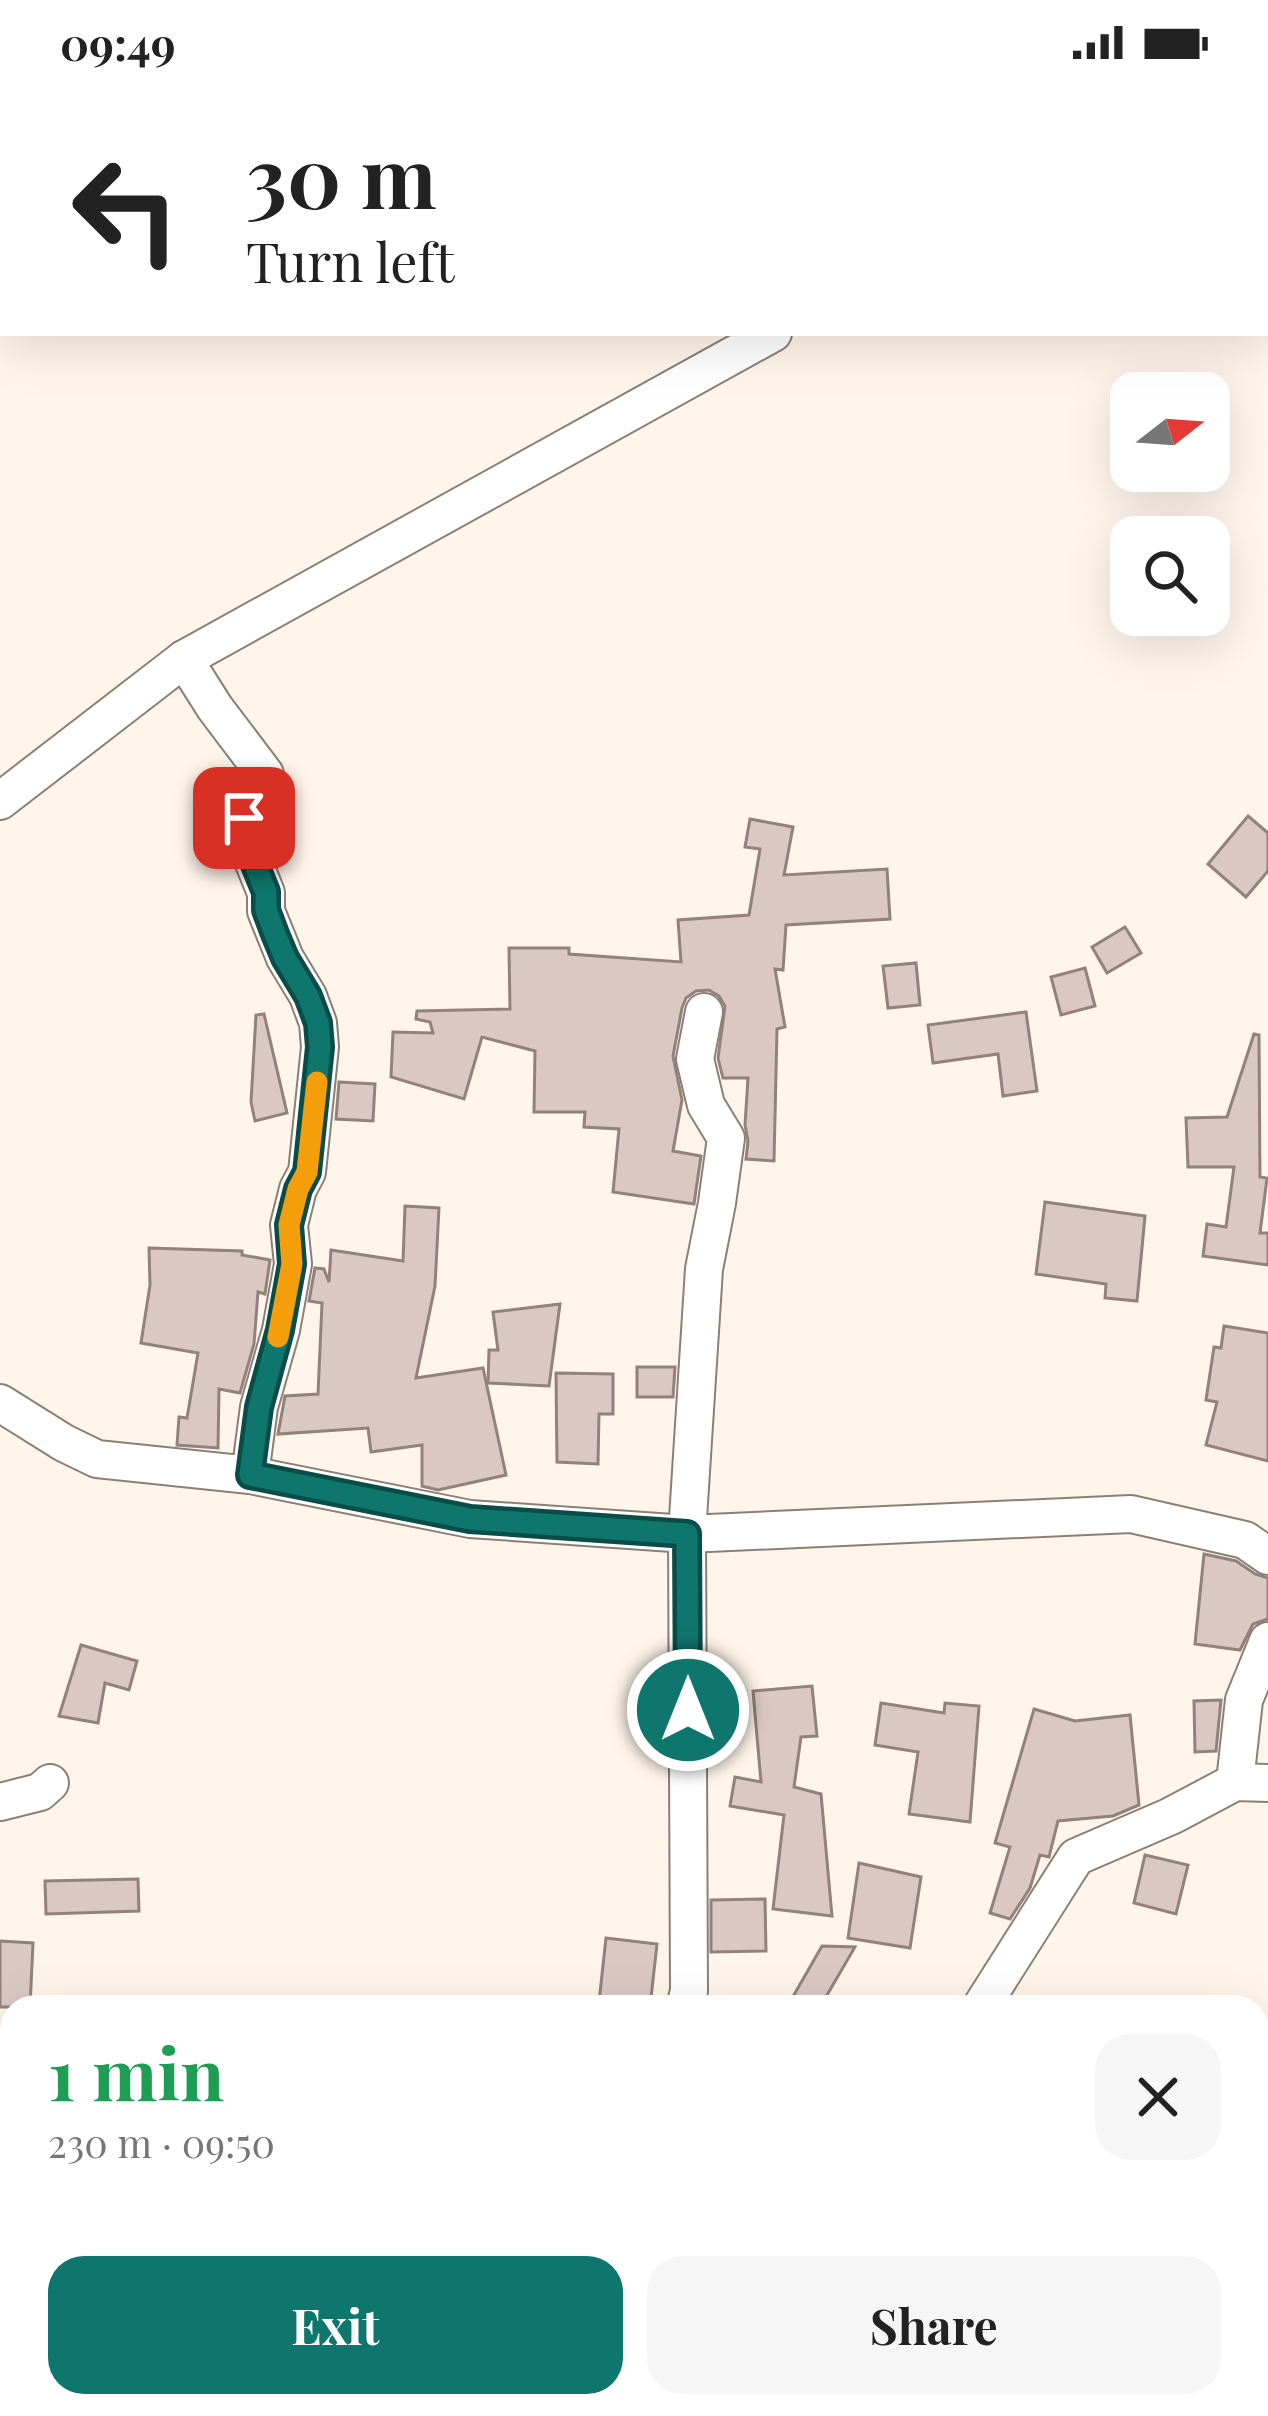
<!DOCTYPE html>
<meta charset="utf-8">
<style>
:root{--surface:#fff;--page:#f6f6f6;--text:#222;--muted:#767676;--accent:#0f766e}
body{margin:0;font-family:"Playfair Display",serif;background:var(--page);color:var(--text);height:100vh;display:flex;flex-direction:column;font-size:45px;white-space:nowrap}
*{box-sizing:border-box;margin:0}
p{font-size:39px;color:var(--muted)}
.icon{flex:none;width:66px;height:66px;fill:none;stroke:currentColor;stroke-width:2;stroke-linecap:round;stroke-linejoin:round}
.map{position:relative;flex:1;overflow:hidden}
.panel{position:absolute;left:0px;top:1911px;width:1269px;height:423px;display:flex;flex-direction:column;background:var(--surface);border-radius:36px 36px 0 0;box-shadow:0 12px 48px #0002}
.panel>*{flex:none}
.guide{position:absolute;left:0px;top:0px;width:1269px;height:252px;box-shadow:0 12px 48px #0002;background:#fff;color:var(--text);overflow:hidden}
.needle{width:78px;rotate:73deg}
.controls{position:absolute;left:1110px;top:288px;display:grid;gap:24px}
.controls a{display:grid;place-items:center;width:120px;height:120px;border-radius:24px;background:var(--surface);box-shadow:0 12px 48px #0002;font-size:60px}
.pin{position:absolute;display:grid;place-items:center;width:102px;height:102px;color:#fff;margin:-51px;border-radius:24px;box-shadow:0 6px 18px #0006}
.me{position:absolute;width:132px;margin:-66px;rotate:0deg;stroke-linejoin:round;filter:drop-shadow(0 0 9px #0008)}
.turn{display:flex;align-items:center;gap:42px;height:252px;padding:0 48px;font-size:54px}
.turn .icon{width:156px;height:156px;stroke-width:2.5}
.turn b{display:block;font-size:84px;line-height:102px}
.round{display:grid;place-items:center;flex:none;width:126px;height:126px;border-radius:36px;background:var(--page)}
.head{display:flex;align-items:center;justify-content:space-between;height:204px;padding:0 48px}
h1{font-size:72px;font-weight:700;line-height:90px;color:#1e9e55}
.action{display:flex;gap:24px;margin-top:auto;padding:24px 48px}
.action a{flex:1;height:138px;border-radius:36px;background:var(--accent);color:#fff;font-size:48px;font-weight:700;line-height:138px;text-align:center}
.action a+a{background:var(--page);color:var(--text)}
.status{display:flex;justify-content:space-between;align-items:center;height:84px;padding:0 60px;background:var(--surface);direction:ltr}
.status svg{height:33px;fill:currentColor}
.map>svg:first-child{display:block}
</style>
<div class="status"><b>09:49</b><svg viewBox="0 0 49 12"><path d="M0 12V9h3v3zM5 12V6h3v6zM10 12V3h3v9zM15 12V0h3v12zM26 1h20v11H26zM47 4h2v5h-2z"/></svg></div>
<div class="map">
<svg width="1268" height="2332" viewBox="0 0 1268 2332">
<rect width="100%" height="100%" fill="#fff5ea"/>
<!-- building -->
<g fill="#dbc8c3" stroke="#92817c" stroke-width="3">
<path d="M 1248,732 L 1268,749 L 1268,787 L 1246,813 L 1208,780 Z"/>
<path d="M 750,735 L 793,743 L 784,791 L 887,785 L 890,835 L 786,841 L 783,886 L 775,885 L 785,943 L 777,945 L 774,1077 L 746,1075 L 748,1057 L 745,1041 L 748,994 L 723,994 L 718,974 L 725,922 L 719,912 L 709,906 L 696,907 L 686,914 L 682,924 L 673,972 L 682,1016 L 673,1067 L 701,1072 L 694,1120 L 613,1108 L 619,1045 L 584,1043 L 585,1028 L 534,1028 L 535,967 L 482,953 L 464,1015 L 391,993 L 393,948 L 433,949 L 430,938 L 416,935 L 417,927 L 510,925 L 509,864 L 569,864 L 569,870 L 681,878 L 678,836 L 749,831 L 760,765 L 745,763 Z"/>
<path d="M 1125,843 L 1141,869 L 1107,889 L 1092,863 Z"/>
<path d="M 916,879 L 920,921 L 888,924 L 883,882 Z"/>
<path d="M 1085,884 L 1095,922 L 1061,931 L 1051,893 Z"/>
<path d="M 1026,928 L 1037,1007 L 1003,1012 L 998,970 L 933,979 L 928,941 Z"/>
<path d="M 264,930 L 287,1029 L 255,1037 L 251,1018 L 256,931 Z"/>
<path d="M 1254,950 L 1259,951 L 1260,1093 L 1267,1094 L 1260,1149 L 1268,1149 L 1268,1181 L 1203,1172 L 1207,1140 L 1226,1143 L 1234,1083 L 1188,1083 L 1186,1034 L 1227,1033 Z"/>
<path d="M 339,998 L 375,1000 L 373,1037 L 336,1035 Z"/>
<path d="M 1045,1118 L 1145,1132 L 1137,1217 L 1105,1214 L 1106,1200 L 1036,1190 Z"/>
<path d="M 405,1122 L 439,1124 L 435,1202 L 416,1294 L 483,1284 L 506,1391 L 438,1406 L 422,1402 L 422,1361 L 371,1368 L 368,1344 L 278,1350 L 285,1312 L 318,1310 L 322,1219 L 309,1217 L 315,1184 L 324,1185 L 329,1198 L 331,1166 L 403,1177 Z"/>
<path d="M 149,1164 L 242,1167 L 242,1171 L 270,1176 L 265,1210 L 258,1208 L 254,1260 L 240,1309 L 219,1305 L 218,1364 L 177,1361 L 179,1333 L 187,1334 L 198,1269 L 141,1259 L 150,1201 Z"/>
<path d="M 560,1220 L 549,1302 L 488,1299 L 489,1266 L 498,1266 L 493,1228 Z"/>
<path d="M 1224,1242 L 1268,1249 L 1268,1377 L 1206,1361 L 1217,1318 L 1206,1316 L 1214,1263 L 1221,1264 Z"/>
<path d="M 637,1283 L 675,1283 L 673,1313 L 637,1313 Z"/>
<path d="M 556,1289 L 613,1290 L 613,1330 L 599,1330 L 598,1380 L 557,1378 Z"/>
<path d="M 1204,1470 L 1236,1477 L 1255,1490 L 1268,1494 L 1268,1535 L 1253,1540 L 1240,1566 L 1195,1560 Z"/>
<path d="M 81,1561 L 137,1577 L 129,1606 L 105,1599 L 98,1639 L 59,1632 Z"/>
<path d="M 812,1602 L 817,1652 L 801,1653 L 794,1703 L 821,1710 L 832,1832 L 773,1825 L 784,1731 L 730,1722 L 735,1693 L 761,1698 L 753,1607 Z"/>
<path d="M 1221,1616 L 1216,1667 L 1195,1668 L 1194,1617 Z"/>
<path d="M 881,1619 L 944,1629 L 945,1619 L 979,1622 L 970,1738 L 909,1730 L 918,1668 L 875,1661 Z"/>
<path d="M 1034,1625 L 1075,1637 L 1130,1631 L 1139,1721 L 1113,1732 L 1058,1737 L 1049,1773 L 1040,1771 L 1030,1804 L 1010,1835 L 990,1829 L 1010,1763 L 995,1759 Z"/>
<path d="M 1145,1771 L 1188,1781 L 1176,1830 L 1134,1819 Z"/>
<path d="M 859,1779 L 921,1793 L 910,1864 L 848,1854 Z"/>
<path d="M 138,1795 L 139,1827 L 46,1830 L 45,1797 Z"/>
<path d="M 765,1815 L 766,1867 L 711,1868 L 711,1816 Z"/>
<path d="M 606,1854 L 657,1860 L 650,1923 L 599,1918 Z"/>
<path d="M 0,1857 L 33,1859 L 30,1923 L 0,1923 Z"/>
<path d="M 822,1862 L 855,1863 L 820,1923 L 787,1923 Z"/>
</g>
<g fill="none" stroke-linecap="round" stroke-linejoin="round">
<defs>
<g id="minor">
<path d="M 1206,3 L 1211,0"/>
<path d="M 184,575 L 215,624 L 265,690 C 270,709 247,727 240,744 L 266,809 L 266,827 L 285,874 L 308,912 L 318,939 L 320,963 L 307,1088 L 298,1105 L 289,1141 L 293,1180 L 281,1246 L 259,1323 L 250,1391"/>
<path d="M 0,717 L 184,575 L 773,249"/>
<path d="M 0,1319 L 64,1359 L 97,1375 L 250,1391 L 470,1435 L 687,1450 L 1131,1430 L 1245,1456 L 1268,1472"/>
<path d="M 1235,1698 L 1244,1616 L 1268,1557"/>
<path d="M 0,1718 L 40,1708 L 50,1699"/>
<path d="M 685,1923 L 689,1907 L 687,1450 L 704,1185 L 717,1119 L 726,1054 L 706,1021 L 695,975 L 704,928"/>
<path d="M 981,1923 L 1076,1773 L 1171,1732 L 1235,1698 L 1268,1699"/>
<path d="M 104,2332 L 106,2322"/>
</g>
<g id="tertiary">
<path d="M 0,2136 L 12,2139"/>
<path d="M 1016,2322 L 1070,2332"/>
</g>
</defs>
<!-- minor casing -->
<use href="#minor" stroke="#8c8075" stroke-width="40"/>
<!-- tertiary casing -->
<use href="#tertiary" stroke="#8c8075" stroke-width="50"/>
<!-- minor -->
<use href="#minor" stroke="#fff" stroke-width="36"/>
<!-- tertiary -->
<use href="#tertiary" stroke="#fff" stroke-width="45"/>
</g>
<g fill="none" stroke-linecap="round" stroke-linejoin="round">
<defs>
<path id="route" d="M 244,734 L 240,744 L 266,808 L 266,826 L 275,850 L 285,874 L 308,912 L 318,939 L 320,963 L 307,1088 L 298,1105 L 289,1141 L 292,1180 L 280,1246 L 259,1323 L 250,1391 L 470,1435 L 687,1450 L 688,1626"/>
</defs>
<!-- route casing -->
<use href="#route" stroke="#0a4d48" stroke-width="30"/>
<!-- route -->
<use href="#route" stroke="#0f766e" stroke-width="21"/>
<!-- slow -->
<path stroke="#f59e0b" stroke-width="21" d="M 278,1253 L 292,1180 L 289,1141 L 298,1105 L 307,1088 L 317,998"/>
</g>
</svg>
<div class="controls">
<a><svg class="needle" viewBox="-14 -14 28 28"><path d="M0-13l5 13h-10z" fill="#e53935"/><path d="M0 13l5-13h-10z" fill="#767676"/></svg></a>
<a><svg class="icon" aria-label="search" viewBox="0 0 24 24"><circle cx="10" cy="10" r="6"/><path d="M15 15l6 6"/></svg></a>
</div>
<div class="pin" style="left:244px;top:734px;background:#d93025"><svg class="icon" aria-label="arrive" viewBox="0 0 24 24"><path d="M6 21V4h12l-3 4 3 4H6"/></svg></div>
<svg class="me" style="left:688px;top:1626px" viewBox="-20 -20 40 40"><circle r="17" fill="#0f766e" stroke="#fff" stroke-width="3"/><path d="M0-11L8 9 0 5-8 9z" fill="#fff"/></svg>
<div class="guide">
<div class="turn"><svg class="icon" aria-label="left" viewBox="0 0 24 24"><path d="M17 20v-9H6M10 6l-5 5 5 5"/></svg><div><b>30 m</b>Turn left</div></div>
</div>
<section class="panel">
<div class="head"><div><h1>1 min</h1><p>230 m · 09:50</p></div><a class="round"><svg class="icon" aria-label="close" viewBox="0 0 24 24"><path d="M6 6l12 12M18 6L6 18"/></svg></a></div>
<div class="action"><a>Exit</a><a>Share</a></div>
</section>
</div>
